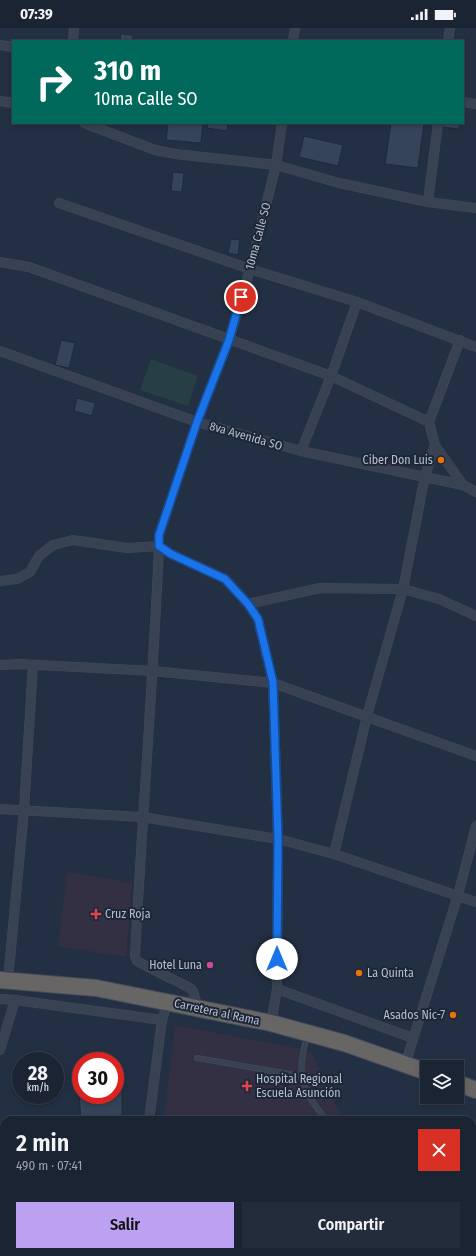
<!DOCTYPE html>
<html lang="es">
<meta charset="utf-8">
<style>
:root{--surface:#1a2432;--page:#232c3a;--text:#f1f3f6;--muted:#9fa4ac;--line:#38414d;--accent:#bca0f2}
body{margin:0;font-family:"Fira Sans Condensed",sans-serif;background:var(--page);color:var(--text);height:100vh;display:flex;flex-direction:column;font-size:15px;white-space:nowrap}
*{box-sizing:border-box;margin:0}
p{font-size:13px;color:var(--muted)}
.icon{flex:none;width:22px;height:22px;fill:none;stroke:currentColor;stroke-width:2;stroke-linecap:round;stroke-linejoin:round}
.map{position:relative;flex:1;overflow:hidden}
.panel{position:absolute;left:0px;top:1088px;width:476px;height:140px;display:flex;flex-direction:column;background:var(--surface);border-radius:12px 12px 0 0;box-shadow:0 2px 6px #0003,0 0 0 1px var(--line)}
.panel>*{flex:none}
.guide{position:absolute;left:12px;top:12px;width:452px;height:84px;border-radius:0px;box-shadow:0 2px 6px #0003,0 0 0 1px var(--line);background:#00695c;color:#fff;overflow:hidden}
.buttons{position:absolute;left:420px;top:1032px;display:grid;gap:8px}
.buttons a{display:grid;place-items:center;width:44px;height:44px;border-radius:0px;background:var(--surface);box-shadow:0 2px 6px #0003,0 0 0 1px var(--line);font-size:20px}
.speed{position:absolute;left:12px;top:1024px;display:flex;gap:8px;font-size:20px;font-weight:700;text-align:center}
.speed>*{display:grid;place-content:center;width:52px;height:52px;border-radius:50%;background:var(--surface);box-shadow:0 2px 6px #0003,0 0 0 1px var(--line);line-height:1}
.speed small{font-size:10px;font-weight:400}
.speed .limit{border:6px solid #d22;background:#fff;color:#111}
.pin{position:absolute;display:grid;place-items:center;width:34px;height:34px;color:#fff;margin:-17px;border:2px solid #fff;border-radius:50%;box-shadow:0 1px 4px #0007}
.me{position:absolute;width:44px;margin:-22px;rotate:0deg;stroke-linejoin:round;filter:drop-shadow(0 0 3px #0008)}
.turn{display:flex;align-items:center;gap:14px;height:84px;padding:0 16px;font-size:18px}
.turn .icon{width:52px;height:52px;stroke-width:2.5}
.turn b{display:block;font-size:28px;line-height:34px}
.round{display:grid;place-items:center;flex:none;width:42px;height:42px;border-radius:0px;background:var(--page)}
.summary{display:flex;align-items:center;justify-content:space-between;height:68px;padding:0 16px}
h1{font-size:24px;font-weight:600;line-height:30px}
.button{display:flex;gap:8px;margin-top:auto;padding:8px 16px}
.button a{flex:1;height:46px;border-radius:0px;background:var(--accent);color:#111;font-size:16px;font-weight:600;line-height:46px;text-align:center}
.button a+a{background:var(--page);color:var(--text)}
.status{display:flex;justify-content:space-between;align-items:center;height:28px;padding:0 20px;background:var(--surface);direction:ltr}
.status svg{height:11px;fill:currentColor}
.map>svg:first-child{display:block}
</style>
<div class="status"><b>07:39</b><svg viewBox="0 0 49 12"><path d="M0 12V9h3v3zM5 12V6h3v6zM10 12V3h3v9zM15 12V0h3v12zM26 1h20v11H26zM47 4h2v5h-2z"/></svg></div>
<div class="map">
<svg width="476" height="1228" viewBox="0 0 476 1228">
<rect width="100%" height="100%" fill="#233043"/>
<!-- medical -->
<g fill="#333043">
<path d="M 67,844 L 132,855 L 126,929 L 58,918 Z"/>
<path d="M 175,997 L 311,1023 L 342,1092 L 164,1092 Z"/>
</g>
<!-- green -->
<path fill="#253f44" d="M 151,331 L 198,348 L 188,378 L 140,362 Z"/>
<!-- building -->
<g fill="#354459" stroke="#1f293a">
<path d="M 121,6 L 133,7 L 132,13 L 120,13 Z"/>
<path d="M 168,95 L 203,95 L 201,115 L 166,112 Z"/>
<path d="M 208,95 L 228,95 L 227,103 L 207,100 Z"/>
<path d="M 391,95 L 424,95 L 418,140 L 385,136 Z"/>
<path d="M 443,95 L 460,95 L 459,101 L 443,99 Z"/>
<path d="M 304,108 L 343,117 L 338,138 L 299,129 Z"/>
<path d="M 173,144 L 184,145 L 182,164 L 171,163 Z"/>
<path d="M 231,211 L 240,212 L 238,227 L 228,225 Z"/>
<path d="M 61,312 L 75,315 L 69,340 L 55,337 Z"/>
<path d="M 77,370 L 95,375 L 92,388 L 74,383 Z"/>
<path d="M 122,1051 L 122,1092 L 81,1092 L 78,1055 L 81,1055 L 81,1067 L 115,1067 L 115,1052 Z"/>
</g>
<g fill="none" stroke-linecap="round" stroke-linejoin="round">
<defs>
<g id="service">
<path d="M 307,1007 C 303,1025 298,1043 305,1060 C 309,1071 319,1082 326,1092"/>
<path d="M 197,1030 L 301,1048"/>
</g>
<g id="minor">
<path d="M 73,13 L 74,0"/>
<path d="M 293,13 L 295,0"/>
<path d="M 448,13 L 450,0"/>
<path d="M 0,17 L 13,19"/>
<path d="M 0,73 L 13,75"/>
<path d="M 463,74 L 476,76"/>
<path d="M 84,95 L 155,122 L 175,126 L 276,137 L 339,155 L 428,174 L 476,180"/>
<path d="M 428,174 L 438,95"/>
<path d="M 59,175 L 250,241 L 357,274 L 476,319"/>
<path d="M 0,234 L 29,239 L 331,348 L 429,394"/>
<path d="M 460,312 L 429,394 L 435,417 L 463,457"/>
<path d="M 0,323 L 197,394 L 301,423 L 463,457 L 476,464"/>
<path d="M 301,423 L 331,348 L 357,274"/>
<path d="M 0,553 L 17,551 L 30,544 L 39,528 L 53,517 L 73,512 L 127,520 L 159,518 C 153,655 142,792 135,928 L 137,933 L 142,936 L 190,960 L 193,963 L 198,981"/>
<path d="M 248,576 L 320,560 L 403,561 L 439,571 L 476,588"/>
<path d="M 0,637 L 20,636 L 153,643 L 273,655 L 476,728"/>
<path d="M 0,781 L 142,789 L 278,811 L 334,826 L 476,874"/>
<path d="M 334,826 L 367,688 L 403,561 L 425,448 L 435,417"/>
<path d="M 8,952 L 24,782 L 33,637"/>
<path d="M 277,961 L 413,1010"/>
<path d="M 0,971 L 15,972 L 162,992"/>
<path d="M 271,995 L 277,961 L 278,811 L 273,655 L 258,591 L 248,576 L 225,551 L 171,526 L 159,518 L 159,507 L 197,394 L 229,312 L 250,241 L 276,137 L 282,95"/>
<path d="M 0,1022 L 15,972"/>
<path d="M 405,1037 L 458,867 L 476,798"/>
<path d="M 149,1092 L 162,992 L 168,974"/>
<path d="M 472,1194 L 476,1186"/>
<path d="M 216,1224 L 233,1228"/>
<path d="M 399,1224 L 410,1228"/>
<path d="M 0,1226 L 8,1224"/>
<path d="M 133,1228 L 133,1224"/>
<path d="M 456,1228 L 458,1224"/>
</g>
<g id="trunk">
<path d="M 0,952 L 96,960 L 271,995 L 344,1015 L 427,1044"/>
<path d="M 457,1055 L 476,1062"/>
</g>
</defs>
<!-- service casing -->
<use href="#service" stroke="#424b5c" stroke-width="6"/>
<!-- minor casing -->
<use href="#minor" stroke="#424b5c" stroke-width="10"/>
<!-- trunk casing -->
<use href="#trunk" stroke="#434d5d" stroke-width="18"/>
<!-- service -->
<use href="#service" stroke="#384252" stroke-width="4.5"/>
<!-- minor -->
<use href="#minor" stroke="#384252" stroke-width="9"/>
<!-- trunk -->
<use href="#trunk" stroke="#686664" stroke-width="16"/>
</g>
<g fill="none" stroke-linecap="round" stroke-linejoin="round">
<defs>
<path id="route" d="M 241,269 L 229,312 L 197,394 L 159,507 L 159,518 L 171,526 L 225,551 L 248,576 L 258,591 L 273,654 L 278,811 L 277,931"/>
</defs>
<!-- route casing -->
<use href="#route" stroke="#114b97" stroke-width="10"/>
<!-- route -->
<use href="#route" stroke="#1a73e8" stroke-width="7"/>
</g>
<!-- markers -->
<g fill="#e8710a" stroke="#1d2738" stroke-width="1.5">
<circle cx="441" cy="432" r="4"/>
<circle cx="359" cy="945" r="4"/>
<circle cx="453" cy="987" r="4"/>
</g>
<g fill="#e0444e" stroke="#1d2738" stroke-width="1.5">
<path d="M94 880h4v4h4v4h-4v4h-4v-4h-4v-4h4z"/>
<path d="M245 1052h4v4h4v4h-4v4h-4v-4h-4v-4h4z"/>
</g>
<circle fill="#d1479c" stroke="#1d2738" stroke-width="1.5" cx="210" cy="937" r="4"/>
<g text-anchor="middle" dominant-baseline="central" stroke-width="4" stroke-linejoin="round" paint-order="stroke">
<!-- street labels -->
<g font-size="12" fill="#b5bdcd" stroke="#1d2738">
<text transform="translate(258 208) rotate(-75)">10ma Calle SO</text>
<text transform="translate(246 408) rotate(16)">8va Avenida SO</text>
<text transform="translate(217 984) rotate(12)">Carretera al Rama</text>
</g>
<!-- poi labels -->
<g font-size="12" fill="#b5bdcd" stroke="#1d2738" text-anchor="end">
<text x="433" y="432">Ciber Don Luis</text>
<text x="105" y="886" text-anchor="start">Cruz Roja</text>
<text x="202" y="937">Hotel Luna</text>
<text x="367" y="945" text-anchor="start">La Quinta</text>
<text x="445" y="987">Asados Nic-7</text>
<text x="256" y="1051" text-anchor="start">Hospital Regional<tspan x="256" dy="14">Escuela Asunción</tspan></text>
</g>
</g>
</svg>
<div class="buttons">
<a><svg class="icon" aria-label="layers" viewBox="0 0 24 24"><path d="M12 4l9 5-9 5-9-5zM3 14l9 5 9-5"/></svg></a>
</div>
<div class="speed"><div>28<small>km/h</small></div><div class="limit">30</div></div>
<div class="pin" style="left:241px;top:269px;background:#d93025"><svg class="icon" aria-label="arrive" viewBox="0 0 24 24"><path d="M6 21V4h12l-3 4 3 4H6"/></svg></div>
<svg class="me" style="left:277px;top:931px" viewBox="-20 -20 40 40"><circle r="19" fill="#fff"/><path d="M0-13L10 11 0 6-10 11z" fill="#1a73e8"/></svg>
<div class="guide">
<div class="turn"><svg class="icon" aria-label="right" viewBox="0 0 24 24"><path d="M7 20v-9h11M14 6l5 5-5 5"/></svg><div><b>310 m</b>10ma Calle SO</div></div>
</div>
<section class="panel">
<div class="summary"><div><h1>2 min</h1><p>490 m · 07:41</p></div><a class="round" style="background:#d93025;color:#fff"><svg class="icon" aria-label="close" viewBox="0 0 24 24"><path d="M6 6l12 12M18 6L6 18"/></svg></a></div>
<div class="button"><a>Salir</a><a>Compartir</a></div>
</section>
</div>
